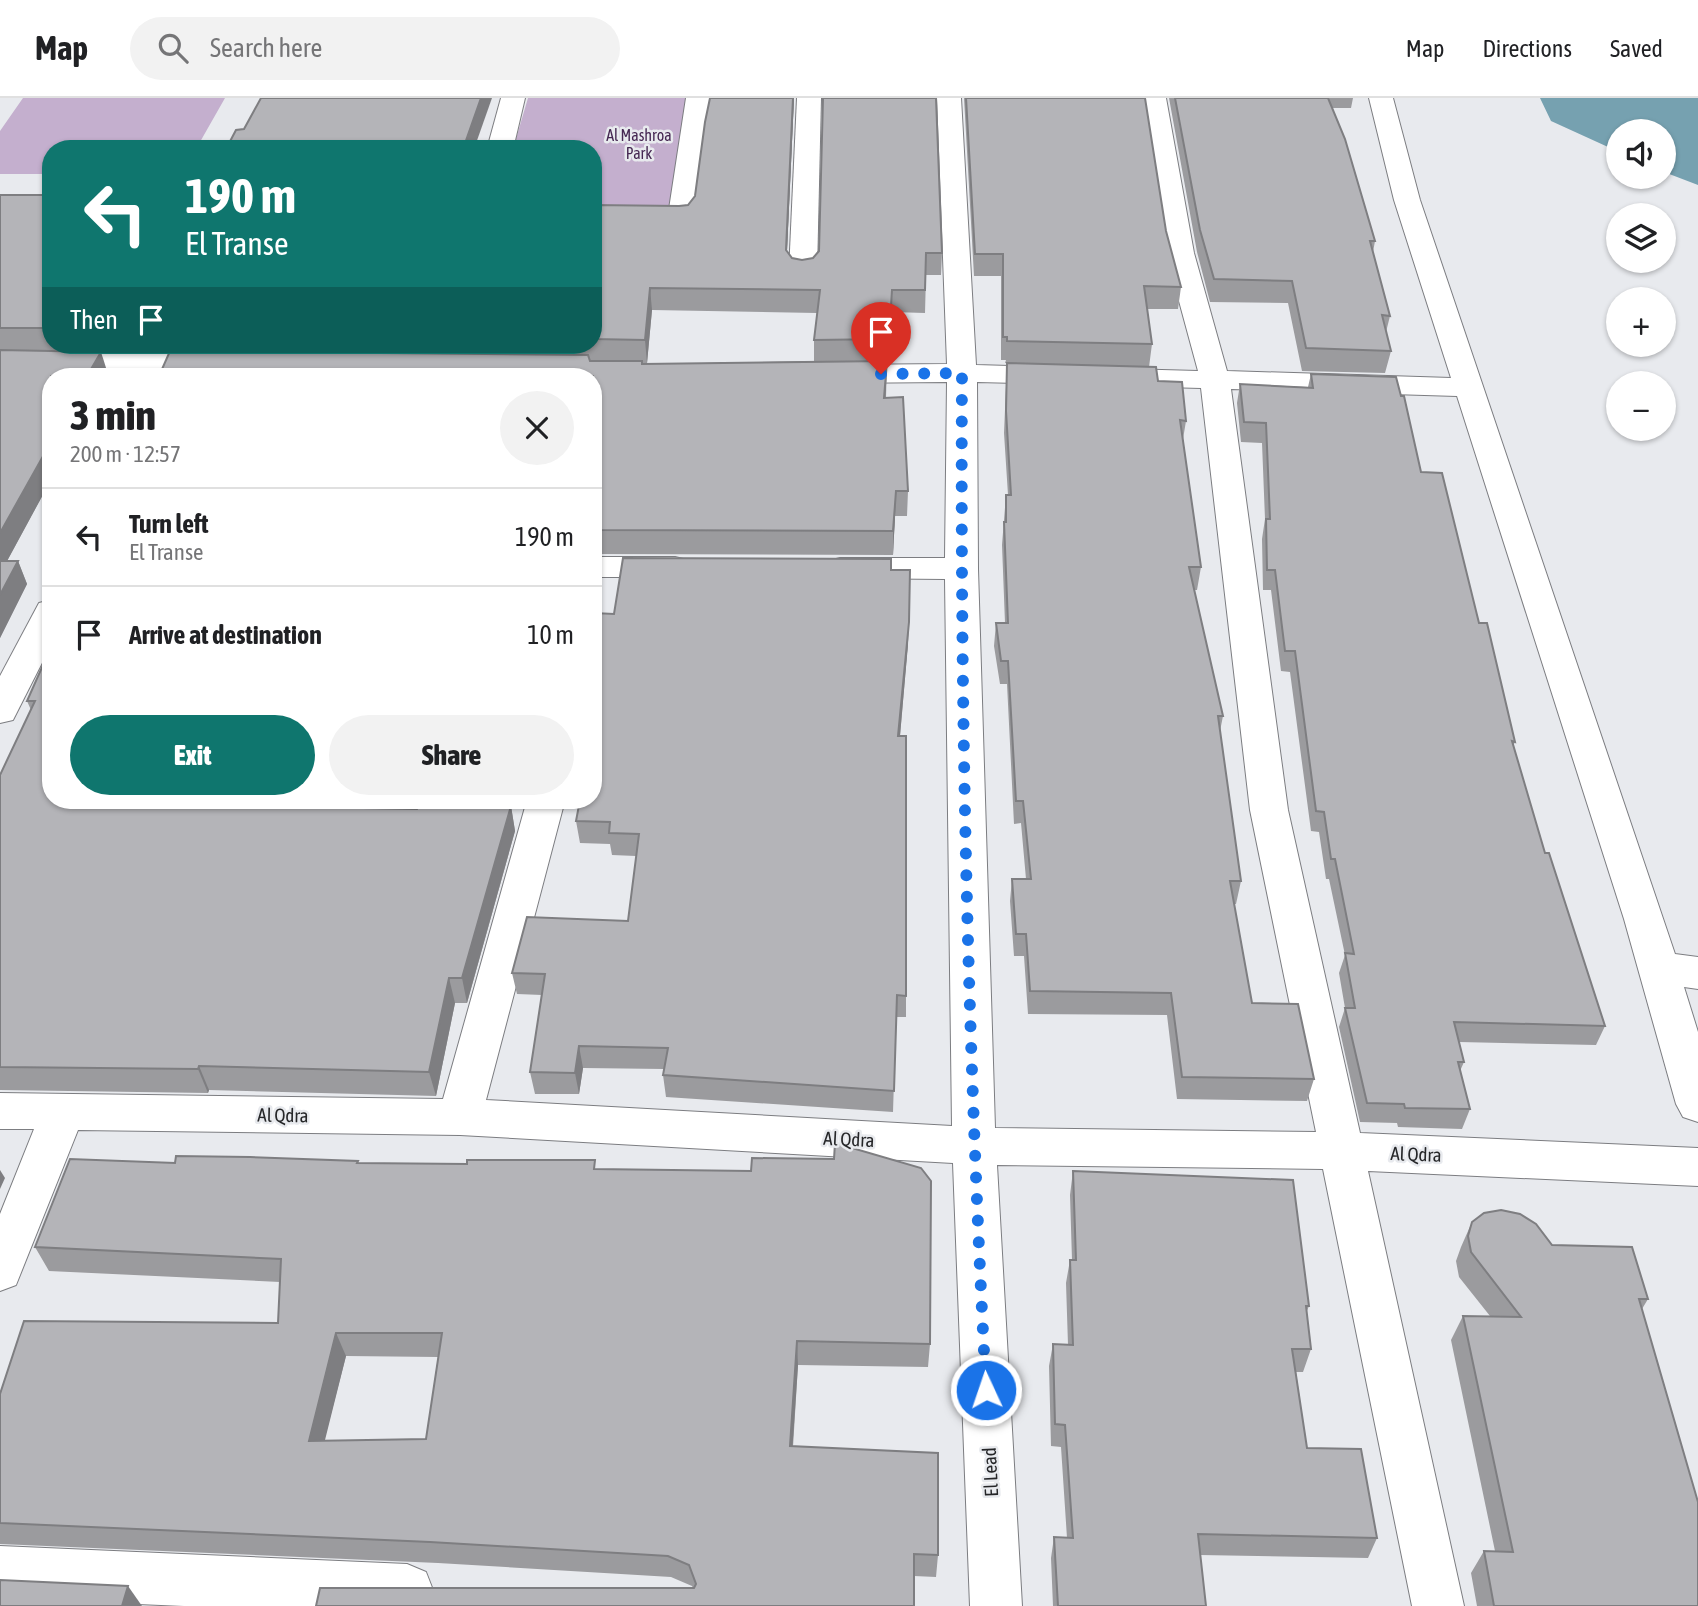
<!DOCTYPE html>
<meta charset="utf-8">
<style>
:root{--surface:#fff;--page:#f2f2f2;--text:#202124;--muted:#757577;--line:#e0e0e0;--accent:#0f766e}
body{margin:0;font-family:"Asap Condensed",sans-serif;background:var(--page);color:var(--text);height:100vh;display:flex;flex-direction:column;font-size:26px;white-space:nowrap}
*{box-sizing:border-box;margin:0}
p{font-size:23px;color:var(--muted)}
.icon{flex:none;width:38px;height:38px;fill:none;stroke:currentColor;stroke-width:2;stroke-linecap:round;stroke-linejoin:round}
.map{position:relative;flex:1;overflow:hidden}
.drawer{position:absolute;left:42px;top:270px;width:560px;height:441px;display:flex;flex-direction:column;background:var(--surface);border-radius:28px;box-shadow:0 2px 5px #0004}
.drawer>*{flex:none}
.banner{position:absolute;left:42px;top:42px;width:560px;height:214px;border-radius:28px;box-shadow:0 2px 5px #0004;background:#0f766e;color:#fff;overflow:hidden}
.tools{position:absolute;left:1606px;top:21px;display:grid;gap:14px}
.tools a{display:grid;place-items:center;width:70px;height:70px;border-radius:50%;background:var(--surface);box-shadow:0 2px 5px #0004;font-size:35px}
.pin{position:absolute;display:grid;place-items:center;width:60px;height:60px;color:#fff;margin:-72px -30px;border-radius:50% 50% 50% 0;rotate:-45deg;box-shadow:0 0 7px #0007}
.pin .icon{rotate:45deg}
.me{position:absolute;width:77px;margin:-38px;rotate:357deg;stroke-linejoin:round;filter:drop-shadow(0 0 5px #0008)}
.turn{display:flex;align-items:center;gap:24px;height:147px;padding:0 28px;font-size:32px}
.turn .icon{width:91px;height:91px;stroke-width:2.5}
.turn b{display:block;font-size:49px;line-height:60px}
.then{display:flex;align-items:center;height:66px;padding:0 28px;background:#0003;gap:14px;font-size:26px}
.round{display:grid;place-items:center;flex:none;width:74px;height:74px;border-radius:37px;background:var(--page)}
.summary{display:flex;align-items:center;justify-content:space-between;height:119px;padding:0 28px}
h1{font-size:42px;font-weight:800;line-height:52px}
.cta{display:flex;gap:14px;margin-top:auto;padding:14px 28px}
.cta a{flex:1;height:80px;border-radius:42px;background:var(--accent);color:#fff;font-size:28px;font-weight:800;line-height:80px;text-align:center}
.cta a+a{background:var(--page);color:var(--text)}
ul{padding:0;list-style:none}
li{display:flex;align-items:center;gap:21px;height:98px;padding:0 28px;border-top:2px solid var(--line)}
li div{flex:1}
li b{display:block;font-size:26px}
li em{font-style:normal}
header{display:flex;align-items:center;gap:42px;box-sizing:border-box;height:98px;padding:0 35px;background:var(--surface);border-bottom:2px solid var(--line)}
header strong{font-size:33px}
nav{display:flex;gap:38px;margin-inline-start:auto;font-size:24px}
.search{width:490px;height:63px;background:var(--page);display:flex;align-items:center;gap:18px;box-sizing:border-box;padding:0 24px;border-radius:38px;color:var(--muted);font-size:26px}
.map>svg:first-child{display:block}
</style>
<header>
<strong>Map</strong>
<div class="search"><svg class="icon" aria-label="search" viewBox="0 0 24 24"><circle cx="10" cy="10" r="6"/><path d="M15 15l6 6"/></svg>Search here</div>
<nav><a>Map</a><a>Directions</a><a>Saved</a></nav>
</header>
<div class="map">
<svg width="1698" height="1508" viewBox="0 0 1698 1508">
<rect width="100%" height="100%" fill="#e8eaee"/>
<!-- green -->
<g fill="#c4afce">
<path d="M 23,0 L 225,0 L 196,51 L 51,51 L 51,76 L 0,76 L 0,33 Z"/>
<path d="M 528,0 L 689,0 L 676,107 L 593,107 L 593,51 L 513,51 Z"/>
</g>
<!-- water -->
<path fill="#76a1b0" d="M 1540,0 L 1698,0 L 1698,87 L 1664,74 L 1664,33 L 1619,33 L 1619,54 L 1551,23 Z"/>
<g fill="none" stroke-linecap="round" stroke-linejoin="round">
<defs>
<g id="minor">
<path d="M 501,0 L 525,0 L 513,51 L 487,51 Z"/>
<path d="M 686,0 L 710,0 L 694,119 L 690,125 L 681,127 L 593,126 L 593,110 L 669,111 Z"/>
<path d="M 797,0 L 821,0 L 817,174 L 813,180 L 803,182 L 793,180 L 789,174 Z"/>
<path d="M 937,0 L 961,0 L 976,267 L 1198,273 L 1166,155 L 1142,0 L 1166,0 L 1194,155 L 1227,273 L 1451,280 L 1394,102 L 1369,0 L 1393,0 L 1420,102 L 1675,856 L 1698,859 L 1698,891 L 1684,889 L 1698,934 L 1698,1024 L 1683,1019 L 1676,1006 L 1624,821 L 1457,298 L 1231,291 L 1288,712 L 1360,1035 L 1698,1050 L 1698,1088 L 1368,1073 L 1464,1508 L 1412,1508 L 1323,1071 L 997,1067 L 1022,1508 L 970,1508 L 953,1065 L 460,1037 L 78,1032 L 16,1187 L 0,1193 L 0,1116 L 34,1031 L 0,1031 L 0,995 L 443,1001 L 527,702 L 565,702 L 486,1002 L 952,1028 L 945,481 L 840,480 L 828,477 L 823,470 L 828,463 L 840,460 L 945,460 L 947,284 L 835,285 L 825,282 L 820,276 L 825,270 L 835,267 L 947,266 ZM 977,284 L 1201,290 L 1250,712 L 1316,1034 L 995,1030 L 978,471 Z"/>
<path d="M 0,254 L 218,256 L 228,259 L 233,265 L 228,271 L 218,274 L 0,272 Z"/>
<path d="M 593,459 L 675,459 L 687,462 L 692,469 L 687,476 L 675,479 L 593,479 Z"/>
<path d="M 51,502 L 51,547 L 13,622 L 0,625 L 0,578 L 39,505 Z"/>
<path d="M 0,1448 L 407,1466 L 426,1474 L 433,1492 L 427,1508 L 184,1508 L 0,1500 Z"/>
</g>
</defs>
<!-- minor casing -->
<use href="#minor" stroke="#7c7d81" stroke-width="2"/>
<!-- minor -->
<use href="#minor" fill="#fff" fill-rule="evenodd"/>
</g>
<!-- wall -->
<g fill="#9b9b9e" fill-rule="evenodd">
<path d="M 710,0 L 794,0 L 787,154 L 792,160 L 802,162 L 813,160 L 819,153 L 942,155 L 941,177 L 926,177 L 925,215 L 892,214 L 888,264 L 887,264 L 886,300 L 908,393 L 907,418 L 895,418 L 893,457 L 596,456 L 595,453 L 593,453 L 593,278 L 233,254 L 189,253 L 187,247 L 593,247 L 593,107 L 679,108 L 688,107 L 695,98 ZM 652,212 L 817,215 L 814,242 L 814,263 L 643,266 L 643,265 L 647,265 Z"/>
<path d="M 964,0 L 1145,0 L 1166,133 L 1181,189 L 1178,211 L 1147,211 L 1152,246 L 1149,269 L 1005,265 L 1006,262 L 1001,262 L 1001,178 L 974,178 Z"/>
<path d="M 1169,0 L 1353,0 L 1351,10 L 1332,10 L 1375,143 L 1373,154 L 1390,218 L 1386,234 L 1391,253 L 1385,275 L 1302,273 L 1288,205 L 1210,204 L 1197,154 Z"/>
<path d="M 0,97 L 51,97 L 51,247 L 124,247 L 122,252 L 2,252 L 108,276 L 7,463 L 18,463 L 27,486 L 0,540 Z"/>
<path d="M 1007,265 L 1158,283 L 1186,323 L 1183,341 L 1201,469 L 1197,492 L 1194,492 L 1223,618 L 1220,633 L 1241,783 L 1236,806 L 1234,806 L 1252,905 L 1314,981 L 1307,1003 L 1177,1001 L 1167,917 L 1028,916 L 1024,858 L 1014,858 L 1010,803 L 1012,781 L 1026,781 L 1021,725 L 1014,726 L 1007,586 L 1000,586 L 994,548 L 996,525 L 1005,525 L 1002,447 L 1006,397 L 1008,397 L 1004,335 Z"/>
<path d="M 1311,276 L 1421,374 L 1479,525 L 1515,644 L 1513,648 L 1545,755 L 1605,928 L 1596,947 L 1459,944 L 1464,964 L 1460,973 L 1470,1011 L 1462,1031 L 1398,1029 L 1397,1025 L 1360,1024 L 1339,929 L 1345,910 L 1339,875 L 1345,857 L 1329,781 L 1326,781 L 1319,734 L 1311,733 L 1290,574 L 1281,573 L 1271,492 L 1263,492 L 1262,441 L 1265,421 L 1262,345 L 1241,344 L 1237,305 L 1240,286 L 1308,289 Z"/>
<path d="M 891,472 L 908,546 L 900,638 L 906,898 L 906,919 L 896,919 L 893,1014 L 666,999 L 663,977 L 664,971 L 583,970 L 579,996 L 535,996 L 530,974 L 542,897 L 517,896 L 512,875 L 628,823 L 636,758 L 612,757 L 610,746 L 580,745 L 576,723 L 593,702 L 593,519 Z"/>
<path d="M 51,549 L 51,702 L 324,702 L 322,710 L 417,711 L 511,708 L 515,733 L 467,905 L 455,905 L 436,998 L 209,992 L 208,995 L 0,992 L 0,677 L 31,612 L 27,603 Z"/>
<path d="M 175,1065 L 358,1065 L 597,1071 L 930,1246 L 928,1269 L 798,1267 L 793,1349 L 938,1457 L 936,1479 L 914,1478 L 693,1490 L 692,1488 L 671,1479 L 438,1465 L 0,1446 L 0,1296 L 278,1225 L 280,1184 L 49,1173 L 35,1149 ZM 346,1258 L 438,1259 L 426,1341 L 324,1343 Z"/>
<path d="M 1073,1073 L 1309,1208 L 1306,1215 L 1311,1251 L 1303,1274 L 1296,1274 L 1307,1350 L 1377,1440 L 1368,1460 L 1200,1457 L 1206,1508 L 1053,1508 L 1051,1460 L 1054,1439 L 1067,1440 L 1061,1349 L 1051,1348 L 1049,1268 L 1053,1246 L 1068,1247 L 1066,1185 L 1070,1162 L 1072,1162 L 1070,1097 Z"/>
<path d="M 1472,1124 L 1552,1147 L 1648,1201 L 1642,1211 L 1698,1508 L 1477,1508 L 1471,1475 L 1484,1453 L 1495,1453 L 1451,1242 L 1463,1218 L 1490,1218 L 1459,1179 L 1456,1163 L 1461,1149 Z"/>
</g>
<!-- shaded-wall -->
<g fill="#7e7e81">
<path d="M 481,0 L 492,0 L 474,51 L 463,51 Z"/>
<path d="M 793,0 L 794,0 L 786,174 L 786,152 Z"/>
<path d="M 650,190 L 652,212 L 647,265 L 645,242 Z"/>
<path d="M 892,192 L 892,214 L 888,264 L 889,241 Z"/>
<path d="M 101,254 L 108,276 L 107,278 L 87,278 Z"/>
<path d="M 887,263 L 886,287 L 884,324 L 884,300 Z"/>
<path d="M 51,344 L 51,382 L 0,476 L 0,435 Z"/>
<path d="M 896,393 L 895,418 L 893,457 L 893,433 Z"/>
<path d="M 18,463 L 27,486 L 0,540 L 0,497 Z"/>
<path d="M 909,524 L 908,546 L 898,660 L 898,638 Z"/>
<path d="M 310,702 L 324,702 L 315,734 L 308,709 Z"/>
<path d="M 511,708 L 515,733 L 467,905 L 462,880 Z"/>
<path d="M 449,880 L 455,905 L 436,998 L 429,974 Z"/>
<path d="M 579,948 L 583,970 L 579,996 L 575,975 Z"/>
<path d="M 199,968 L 209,992 L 208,995 L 198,971 Z"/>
<path d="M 0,1072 L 5,1080 L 0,1091 Z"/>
<path d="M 336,1235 L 346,1258 L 319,1366 L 309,1343 Z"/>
<path d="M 797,1243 L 798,1267 L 791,1371 L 790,1348 Z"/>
<path d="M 128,1488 L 142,1508 L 122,1508 Z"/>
</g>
<!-- building -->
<g fill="#b4b4b8" stroke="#7e7e81" stroke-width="2" fill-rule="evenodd">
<path d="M 261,0 L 481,0 L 463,51 L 226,51 L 236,32 L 244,31 Z"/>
<path d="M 710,0 L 793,0 L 786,152 L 792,160 L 802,162 L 813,160 L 819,153 L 823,0 L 936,0 L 942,155 L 926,155 L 925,192 L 892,192 L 889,241 L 814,242 L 820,192 L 650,190 L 645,242 L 593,241 L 593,107 L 679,108 L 688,107 L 695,98 L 705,24 Z"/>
<path d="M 966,0 L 1145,0 L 1166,133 L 1181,189 L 1144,188 L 1152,246 L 1007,243 L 1007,239 L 1003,239 L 1003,156 L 975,156 Z"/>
<path d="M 1175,0 L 1328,0 L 1345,41 L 1375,143 L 1370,143 L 1390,218 L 1382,217 L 1391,253 L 1306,250 L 1292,183 L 1214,181 L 1200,132 Z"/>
<rect x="0" y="97" width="51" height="133"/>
<path d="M 0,252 L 101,254 L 87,278 L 51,278 L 51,344 L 0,435 Z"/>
<path d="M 170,253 L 588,257 L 590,263 L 642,263 L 642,266 L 887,263 L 884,300 L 903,299 L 908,393 L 896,393 L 893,433 L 593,432 L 593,278 L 159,278 Z"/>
<path d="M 1007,265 L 1156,269 L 1158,283 L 1182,284 L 1186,323 L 1180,322 L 1201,469 L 1189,469 L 1223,618 L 1218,618 L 1241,783 L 1230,783 L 1252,905 L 1298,906 L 1314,981 L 1182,979 L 1171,895 L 1030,893 L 1026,836 L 1016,836 L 1012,781 L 1031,781 L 1023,703 L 1016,703 L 1008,563 L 1001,563 L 996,525 L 1008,525 L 1004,424 L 1006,424 L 1006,397 L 1011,397 L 1006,313 Z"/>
<path d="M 1311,276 L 1396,279 L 1401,298 L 1404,298 L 1421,374 L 1442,375 L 1479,525 L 1487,525 L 1515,644 L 1512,643 L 1545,755 L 1549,755 L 1605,928 L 1454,924 L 1464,964 L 1458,964 L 1470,1011 L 1405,1010 L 1404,1006 L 1367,1005 L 1345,910 L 1355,910 L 1345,855 L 1354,856 L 1335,761 L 1331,761 L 1324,714 L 1316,713 L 1295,553 L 1285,553 L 1275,472 L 1267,472 L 1266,421 L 1270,421 L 1266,325 L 1244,324 L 1240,286 L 1313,290 Z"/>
<path d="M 623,460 L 891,461 L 891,472 L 910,472 L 909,524 L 898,638 L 906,638 L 906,898 L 897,897 L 894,993 L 663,977 L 668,950 L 579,948 L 575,975 L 530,974 L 545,876 L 512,875 L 527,819 L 628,823 L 639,736 L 609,735 L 610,724 L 576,723 L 580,702 L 593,702 L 593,627 L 596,613 L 593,613 L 593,519 L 594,515 L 614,516 Z"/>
<path d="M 0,463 L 18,463 L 0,497 Z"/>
<path d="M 51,549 L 51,702 L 310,702 L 308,709 L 417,711 L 419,705 L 511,708 L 462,880 L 449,880 L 429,974 L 199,968 L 198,971 L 0,969 L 0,677 L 35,603 L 27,603 Z"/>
<path d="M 835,1045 L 921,1070 L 931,1083 L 930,1246 L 797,1243 L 790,1348 L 938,1355 L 938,1457 L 914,1456 L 914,1508 L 316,1508 L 320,1490 L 694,1490 L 696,1486 L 689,1467 L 668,1458 L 430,1444 L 0,1425 L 0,1296 L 24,1223 L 278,1225 L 281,1161 L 35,1149 L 70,1061 L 175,1065 L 176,1058 L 250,1059 L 358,1063 L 357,1065 L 467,1066 L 467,1062 L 595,1062 L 594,1071 L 751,1073 L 752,1060 L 834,1061 ZM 336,1235 L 442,1235 L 426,1341 L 309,1343 Z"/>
<path d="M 1073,1073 L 1293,1082 L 1309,1208 L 1306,1208 L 1311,1251 L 1292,1251 L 1307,1350 L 1361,1351 L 1377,1440 L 1198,1436 L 1206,1508 L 1058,1508 L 1054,1439 L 1073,1440 L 1065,1327 L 1055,1326 L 1053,1246 L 1073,1247 L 1070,1162 L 1076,1162 Z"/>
<path d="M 1501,1112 L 1520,1116 L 1536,1126 L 1552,1147 L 1632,1149 L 1648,1201 L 1639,1201 L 1698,1404 L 1698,1508 L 1494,1508 L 1484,1453 L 1513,1454 L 1463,1218 L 1521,1219 L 1471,1154 L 1468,1138 L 1472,1124 L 1484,1115 Z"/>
<path d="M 0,1482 L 128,1488 L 122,1508 L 0,1508 Z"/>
</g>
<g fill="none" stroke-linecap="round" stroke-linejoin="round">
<!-- route -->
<path stroke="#1a73e8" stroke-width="12" stroke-dasharray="0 21.6" d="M 881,276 L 962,275 C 960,614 968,953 986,1292"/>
</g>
<g text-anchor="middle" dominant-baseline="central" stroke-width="5" stroke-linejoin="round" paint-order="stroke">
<!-- far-park labels -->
<g font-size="16" fill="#452752" stroke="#e8eaee">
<text x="639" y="37">Al Mashroa<tspan x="639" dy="18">Park</tspan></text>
</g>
<!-- street labels -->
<g font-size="19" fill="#252628" stroke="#e8eaee">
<text transform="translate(283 1017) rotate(1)">Al Qdra</text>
<text transform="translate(849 1041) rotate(3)">Al Qdra</text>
<text transform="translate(1416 1056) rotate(2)">Al Qdra</text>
<text transform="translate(990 1374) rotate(-93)">El Lead</text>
</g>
</g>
</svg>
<div class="tools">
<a><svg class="icon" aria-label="sound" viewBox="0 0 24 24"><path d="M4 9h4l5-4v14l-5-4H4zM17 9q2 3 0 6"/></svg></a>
<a><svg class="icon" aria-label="layers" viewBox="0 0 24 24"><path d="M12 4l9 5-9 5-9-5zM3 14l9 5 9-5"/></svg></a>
<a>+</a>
<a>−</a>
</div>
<div class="pin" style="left:881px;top:276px;background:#d93025"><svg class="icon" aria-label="arrive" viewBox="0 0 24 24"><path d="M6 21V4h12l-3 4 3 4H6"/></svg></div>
<svg class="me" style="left:986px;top:1292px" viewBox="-20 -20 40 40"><circle r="17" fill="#1a73e8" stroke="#fff" stroke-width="3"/><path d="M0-11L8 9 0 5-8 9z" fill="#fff"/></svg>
<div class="banner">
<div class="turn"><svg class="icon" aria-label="left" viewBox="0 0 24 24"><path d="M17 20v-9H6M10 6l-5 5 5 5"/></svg><div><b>190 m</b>El Transe</div></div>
<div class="then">Then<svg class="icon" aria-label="arrive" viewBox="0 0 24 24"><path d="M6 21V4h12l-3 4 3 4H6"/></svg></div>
</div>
<section class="drawer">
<div class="summary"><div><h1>3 min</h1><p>200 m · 12:57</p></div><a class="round"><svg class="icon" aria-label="close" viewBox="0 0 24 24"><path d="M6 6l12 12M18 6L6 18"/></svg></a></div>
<ul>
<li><svg class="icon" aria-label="left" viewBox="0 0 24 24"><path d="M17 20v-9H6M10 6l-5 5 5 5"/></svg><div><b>Turn left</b><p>El Transe</p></div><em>190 m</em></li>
<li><svg class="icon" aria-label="arrive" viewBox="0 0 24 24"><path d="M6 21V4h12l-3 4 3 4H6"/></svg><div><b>Arrive at destination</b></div><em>10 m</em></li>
</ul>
<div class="cta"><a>Exit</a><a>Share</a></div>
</section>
</div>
